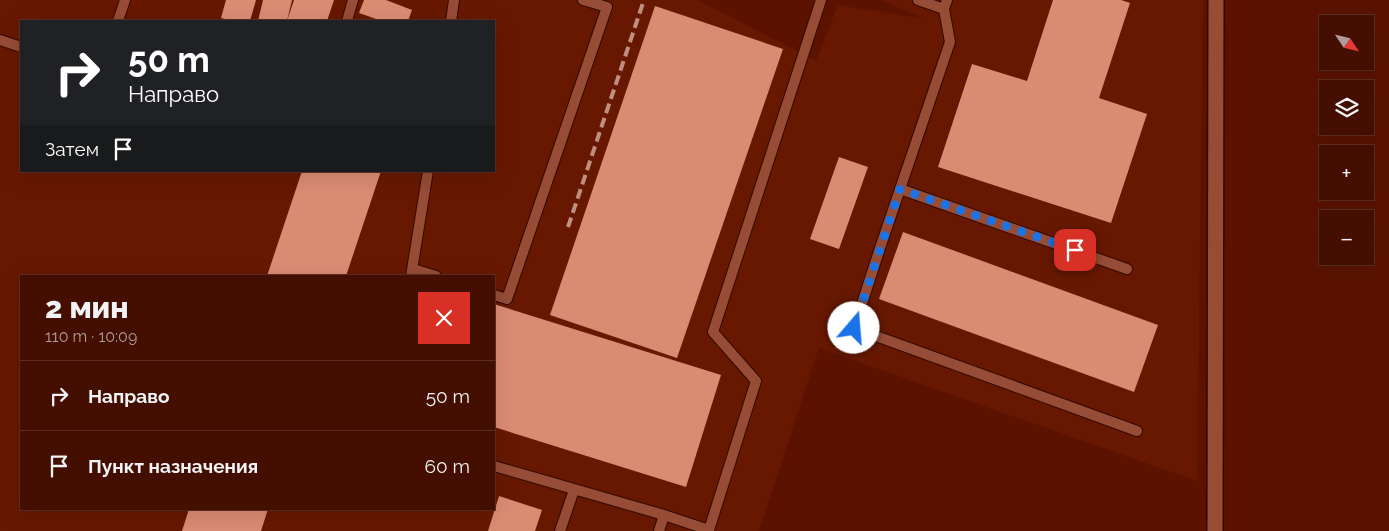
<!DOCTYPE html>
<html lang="ru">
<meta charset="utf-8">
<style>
:root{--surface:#440e00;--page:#4e1c0f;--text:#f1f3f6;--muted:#af9c99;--line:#5c2e22}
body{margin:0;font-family:Raleway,sans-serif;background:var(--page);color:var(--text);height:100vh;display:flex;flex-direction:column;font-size:19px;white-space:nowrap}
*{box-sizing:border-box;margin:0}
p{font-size:16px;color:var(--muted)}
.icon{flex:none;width:28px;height:28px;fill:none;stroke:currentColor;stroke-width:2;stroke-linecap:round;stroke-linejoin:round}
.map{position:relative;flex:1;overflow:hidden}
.panel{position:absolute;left:20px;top:275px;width:475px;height:235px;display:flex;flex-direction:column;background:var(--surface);border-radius:0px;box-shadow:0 5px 20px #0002,0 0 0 1px var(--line)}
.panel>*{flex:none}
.guide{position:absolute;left:20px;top:20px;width:475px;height:152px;border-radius:0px;box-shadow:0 5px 20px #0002,0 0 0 1px var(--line);background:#202124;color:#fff;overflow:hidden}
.needle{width:32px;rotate:125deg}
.fabs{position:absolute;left:1319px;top:15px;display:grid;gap:10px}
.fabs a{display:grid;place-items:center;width:55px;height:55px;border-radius:0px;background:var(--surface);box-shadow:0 5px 20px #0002,0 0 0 1px var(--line);font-size:25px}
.pin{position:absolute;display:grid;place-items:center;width:42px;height:42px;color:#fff;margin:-21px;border-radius:10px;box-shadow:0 2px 8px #0006}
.me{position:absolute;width:55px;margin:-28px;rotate:18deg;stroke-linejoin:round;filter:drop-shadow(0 0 4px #0008)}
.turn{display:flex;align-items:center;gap:18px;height:105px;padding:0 25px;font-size:22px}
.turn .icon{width:65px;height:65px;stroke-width:2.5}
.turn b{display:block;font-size:35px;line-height:42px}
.then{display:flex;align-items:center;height:48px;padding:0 25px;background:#0003;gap:10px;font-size:19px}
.round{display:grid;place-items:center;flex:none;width:52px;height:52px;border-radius:0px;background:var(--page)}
.headline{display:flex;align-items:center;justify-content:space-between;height:85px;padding:0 25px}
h1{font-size:30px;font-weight:800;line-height:38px}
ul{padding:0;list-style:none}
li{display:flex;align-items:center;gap:15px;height:70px;padding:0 25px;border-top:1px solid var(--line)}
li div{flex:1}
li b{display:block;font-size:19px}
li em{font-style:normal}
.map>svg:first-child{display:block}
</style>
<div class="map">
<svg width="1389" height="531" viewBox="0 0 1389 531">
<rect width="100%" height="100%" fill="#5b1300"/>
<!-- built -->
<path fill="#681800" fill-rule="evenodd" d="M 0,0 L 698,0 L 816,61 L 838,5 L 924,19 L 882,0 L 1203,0 L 1197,481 L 819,348 L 759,531 L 0,531 ZM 21,21 L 494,21 L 494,171 L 21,171 ZM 21,276 L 494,276 L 494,509 L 21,509 Z"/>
<!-- building -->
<g fill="#dc8b73">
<path d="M 226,0 L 256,0 L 250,21 L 232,21 L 221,18 Z"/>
<path d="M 263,0 L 292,0 L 287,21 L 258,21 Z"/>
<path d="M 294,0 L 334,0 L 327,21 L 287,21 Z"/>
<path d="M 364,0 L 386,0 L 412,10 L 408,21 L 382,21 L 359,13 Z"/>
<path d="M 1053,0 L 1121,0 L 1130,3 L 1099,98 L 1147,114 L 1111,223 L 938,167 L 972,64 L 1027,81 Z"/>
<path d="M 655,6 L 783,49 L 677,358 L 550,315 Z"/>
<path d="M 839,157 L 868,167 L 839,249 L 810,239 Z"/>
<path d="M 302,171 L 381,171 L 346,276 L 267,276 Z"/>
<path d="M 903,232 L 1158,325 L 1134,392 L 879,299 Z"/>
<path d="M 494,304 L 721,375 L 686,487 L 494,427 Z"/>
<path d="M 499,496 L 542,510 L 535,531 L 488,531 Z"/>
<path d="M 189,509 L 268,509 L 261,531 L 182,531 Z"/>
</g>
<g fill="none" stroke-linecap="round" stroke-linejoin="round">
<defs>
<g id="lane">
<path d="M 918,0 L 944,9 L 947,0"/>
<path d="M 944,9 L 950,42 L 880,248 L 854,328 L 1137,431"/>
<path d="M 118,21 L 125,0"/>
<path d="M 347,21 L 353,0"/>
<path d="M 451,21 L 454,0"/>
<path d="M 0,40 L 21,47"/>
<path d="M 900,189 L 1127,269"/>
<path d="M 413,269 L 436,276"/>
<path d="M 411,276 L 428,171"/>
<path d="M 494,295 L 507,299 L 607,7 L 583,0"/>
<path d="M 494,466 L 664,515 L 709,530 L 756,381 L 713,332 L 821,0"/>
<path d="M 560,531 L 574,490"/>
<path d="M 659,531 L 664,515"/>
</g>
<path id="street" d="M 1215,531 L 1216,0"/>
</defs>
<!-- lane casing -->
<use href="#lane" stroke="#300a02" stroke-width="12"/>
<!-- street casing -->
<use href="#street" stroke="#300a02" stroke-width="18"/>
<!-- lane -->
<use href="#lane" stroke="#974c36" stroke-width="10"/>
<!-- street -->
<use href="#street" stroke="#974c36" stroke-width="15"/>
<!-- rail -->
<path stroke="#c08f82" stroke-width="4" stroke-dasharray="10 5" stroke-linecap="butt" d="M 568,227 L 644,0"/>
</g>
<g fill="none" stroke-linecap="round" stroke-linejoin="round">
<!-- route -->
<path stroke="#1a73e8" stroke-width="9" stroke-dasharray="0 16.2" d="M 854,328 L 900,189 L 1075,250"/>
</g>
</svg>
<div class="fabs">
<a><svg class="needle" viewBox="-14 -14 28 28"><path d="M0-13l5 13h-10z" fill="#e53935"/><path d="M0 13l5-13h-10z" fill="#af9c99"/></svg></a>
<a><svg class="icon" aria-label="layers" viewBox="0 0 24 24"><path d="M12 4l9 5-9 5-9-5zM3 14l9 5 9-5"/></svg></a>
<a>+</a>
<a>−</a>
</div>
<div class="pin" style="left:1075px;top:250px;background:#d93025"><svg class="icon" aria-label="arrive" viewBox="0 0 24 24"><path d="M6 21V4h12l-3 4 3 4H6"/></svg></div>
<svg class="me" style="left:854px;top:328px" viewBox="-20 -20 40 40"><circle r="19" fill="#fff"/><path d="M0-13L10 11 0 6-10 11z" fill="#1a73e8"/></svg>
<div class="guide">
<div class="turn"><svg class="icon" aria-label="right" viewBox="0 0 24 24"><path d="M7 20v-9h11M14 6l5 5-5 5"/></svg><div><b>50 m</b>Направо</div></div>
<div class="then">Затем<svg class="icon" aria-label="arrive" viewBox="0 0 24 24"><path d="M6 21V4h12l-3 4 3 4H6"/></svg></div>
</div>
<section class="panel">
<div class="headline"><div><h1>2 мин</h1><p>110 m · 10:09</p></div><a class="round" style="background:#d93025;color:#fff"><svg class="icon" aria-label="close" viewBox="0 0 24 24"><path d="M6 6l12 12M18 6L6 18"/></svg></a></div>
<ul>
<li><svg class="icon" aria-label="right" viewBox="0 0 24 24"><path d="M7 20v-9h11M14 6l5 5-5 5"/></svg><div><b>Направо</b></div><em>50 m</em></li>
<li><svg class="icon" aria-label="arrive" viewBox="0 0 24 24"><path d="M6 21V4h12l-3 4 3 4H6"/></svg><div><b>Пункт назначения</b></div><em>60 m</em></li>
</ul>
</section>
</div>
